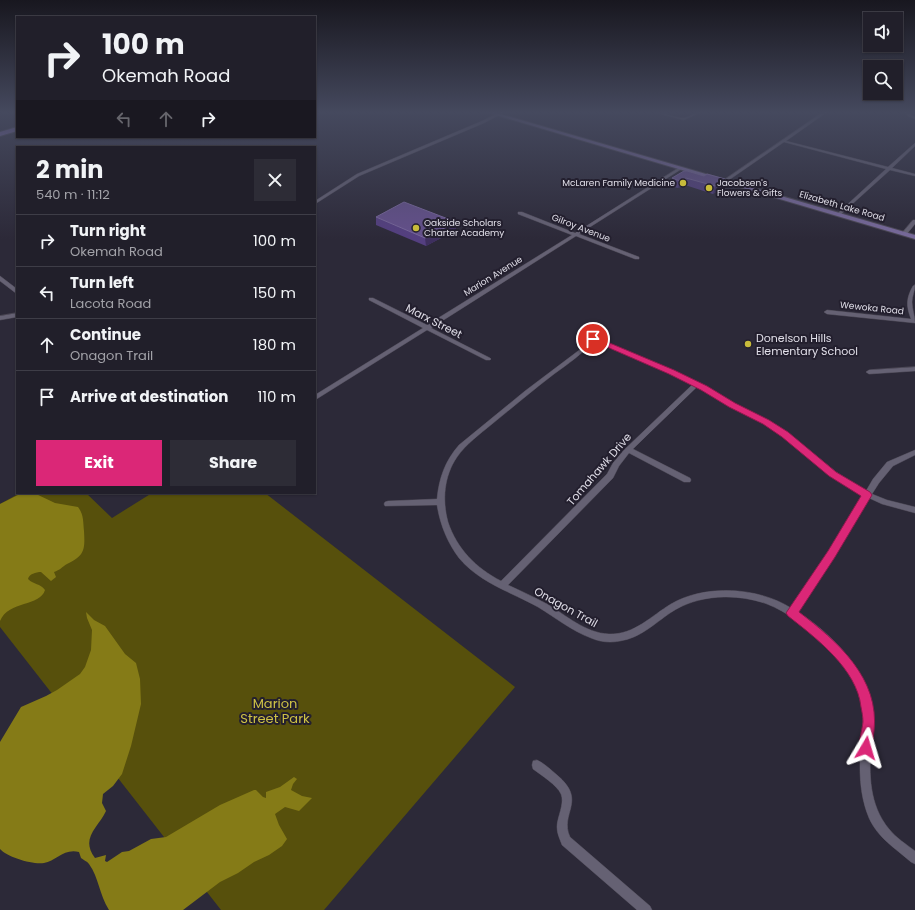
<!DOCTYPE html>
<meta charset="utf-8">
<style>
:root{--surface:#211f2a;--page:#2d2c36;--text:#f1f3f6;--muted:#a2a2a8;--line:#3e3d47;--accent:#db2777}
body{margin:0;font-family:Poppins,sans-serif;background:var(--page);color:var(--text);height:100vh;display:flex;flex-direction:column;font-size:15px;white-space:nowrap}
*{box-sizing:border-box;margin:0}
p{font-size:13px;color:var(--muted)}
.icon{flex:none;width:22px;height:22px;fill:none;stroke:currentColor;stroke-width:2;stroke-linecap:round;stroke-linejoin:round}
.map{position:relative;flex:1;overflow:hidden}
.panel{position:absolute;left:16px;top:146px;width:300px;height:348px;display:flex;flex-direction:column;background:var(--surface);border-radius:0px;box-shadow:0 1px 3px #0004,0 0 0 1px var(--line)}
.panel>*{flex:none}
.hud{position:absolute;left:16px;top:16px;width:300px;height:122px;border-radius:0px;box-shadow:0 1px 3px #0004,0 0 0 1px var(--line);background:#211f2a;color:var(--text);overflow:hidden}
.controls{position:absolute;left:863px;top:12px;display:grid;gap:8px}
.controls a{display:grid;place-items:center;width:40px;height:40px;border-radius:0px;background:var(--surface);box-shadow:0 1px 3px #0004,0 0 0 1px var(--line);font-size:20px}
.pin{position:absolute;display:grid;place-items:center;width:34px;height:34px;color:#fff;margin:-17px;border:2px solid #fff;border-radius:50%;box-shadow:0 1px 4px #0007}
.me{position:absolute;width:44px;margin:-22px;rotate:7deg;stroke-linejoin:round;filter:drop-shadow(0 0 3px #0008)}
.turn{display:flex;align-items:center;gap:14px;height:84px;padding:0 20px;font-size:18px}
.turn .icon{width:52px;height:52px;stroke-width:2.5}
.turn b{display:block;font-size:28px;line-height:34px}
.lanes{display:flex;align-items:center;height:38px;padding:0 20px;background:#0003;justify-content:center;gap:20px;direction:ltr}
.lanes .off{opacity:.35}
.round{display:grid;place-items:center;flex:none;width:42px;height:42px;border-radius:0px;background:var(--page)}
.head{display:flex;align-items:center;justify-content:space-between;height:68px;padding:0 20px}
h1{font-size:24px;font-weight:700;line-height:30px}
.primary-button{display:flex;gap:8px;margin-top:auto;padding:8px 20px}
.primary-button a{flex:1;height:46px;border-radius:0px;background:var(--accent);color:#fff;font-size:16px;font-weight:700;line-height:46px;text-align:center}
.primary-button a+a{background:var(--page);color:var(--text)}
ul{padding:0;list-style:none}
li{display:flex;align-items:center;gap:12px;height:52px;padding:0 20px;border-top:1px solid var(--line)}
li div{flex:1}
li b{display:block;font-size:15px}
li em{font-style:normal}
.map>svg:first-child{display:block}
</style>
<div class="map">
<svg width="915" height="910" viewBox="0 0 915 910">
<rect width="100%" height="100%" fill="#2c2938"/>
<!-- green -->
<path fill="#57500c" d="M 20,493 L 86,493 L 112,518 L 152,493 L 265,493 L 515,687 L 324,910 L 221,910 L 0,627 L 0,504 Z"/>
<!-- water -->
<g fill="#857b17">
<path d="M 22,493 L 34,493 L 55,503 L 78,507 C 84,515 83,522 84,531 C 85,550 85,555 67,564 C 62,567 60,570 54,572 L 56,577 L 51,581 L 41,572 C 36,572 29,574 28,579 C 34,585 40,583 45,590 C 40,607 9,600 0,621 L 0,504 Z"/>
<path d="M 86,612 L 94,620 L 105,626 L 125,654 L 136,663 L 140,679 L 141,704 L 131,746 L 122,774 L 113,786 L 103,794 L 102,803 L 106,811 C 98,828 80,838 95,858 L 106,855 L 105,861 L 107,862 L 122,852 L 129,851 L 151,839 L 166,837 L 220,805 L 254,790 L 256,790 L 263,797 L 266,798 L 266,792 L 280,787 L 294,777 L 297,779 L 293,784 L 291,790 L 302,796 L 312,798 L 299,811 L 285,807 L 275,814 L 279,825 L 287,839 L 282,846 L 269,855 L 254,862 L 238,873 L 220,882 L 183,910 L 109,910 C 99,894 99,878 89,864 C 87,861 83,860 81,858 L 79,852 C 64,848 56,861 44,863 C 33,865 7,857 0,849 L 0,742 L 21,707 L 46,696 L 57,690 L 80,674 L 85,667 L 91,650 L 92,630 L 87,618 Z"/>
</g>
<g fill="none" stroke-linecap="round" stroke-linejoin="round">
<defs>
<g id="minor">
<path d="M 500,112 L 505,112 L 484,123 L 359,176 L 315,204 L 315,201 L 357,174 L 482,121 Z"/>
<path d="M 654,112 C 664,112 673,118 683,118 C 689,118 694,112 701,112 L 684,120 Z"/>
<path d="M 823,112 L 827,112 L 786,141 L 888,167 L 915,143 L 915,146 L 892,168 L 915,174 L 915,176 L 890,170 L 839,216 L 837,215 L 837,214 L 886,169 L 784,142 L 726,182 L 724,182 L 724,180 Z"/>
<path d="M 905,112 L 909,112 L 910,114 L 915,117 L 915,119 L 908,116 Z"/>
<path d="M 680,167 L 683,168 L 579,234 L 639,257 L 639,259 L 635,259 L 576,236 L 431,328 L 490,358 L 491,359 L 490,360 L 486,360 L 427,330 L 315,400 L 315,395 L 423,328 L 369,300 L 369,298 L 373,298 L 427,325 L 572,235 L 518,214 L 518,212 L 522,212 L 575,233 Z"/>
<path d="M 913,220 L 915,220 L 915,224 L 906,235 L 902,235 L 902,233 Z"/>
<path d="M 0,276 L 17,289 L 17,294 L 0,281 Z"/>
<path d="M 915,285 C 915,291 912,296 912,302 C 912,309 915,316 915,323 L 827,314 L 824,312 L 827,310 L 911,319 C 906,306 906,298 913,286 Z"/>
<path d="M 17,313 L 17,317 L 0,320 L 0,316 Z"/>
<path d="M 593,337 L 673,371 L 706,387 L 734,404 L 768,420 L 787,432 L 836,472 L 866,491 L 873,479 L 887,462 L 915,450 L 915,455 L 893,466 L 879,483 L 872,494 L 887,500 L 915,507 L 915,513 L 882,504 L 869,498 L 834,556 L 798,612 C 828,631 866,668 872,705 C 875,718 872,732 871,745 C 869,774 869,805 889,829 C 896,838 906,844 915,851 L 915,864 L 911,862 C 895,848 878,838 869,818 C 859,794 859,769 861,743 C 862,732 864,721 863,710 C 860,670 804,618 767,604 C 736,593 698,594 670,613 C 654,624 640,638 620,641 C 610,643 600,642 591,638 C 572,631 556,618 538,607 C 511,592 480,583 459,558 C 447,542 440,524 437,505 L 385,506 L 384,504 L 385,502 L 388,501 L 437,499 C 439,478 445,461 459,445 L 525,391 L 582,348 L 591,338 ZM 594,341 L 669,373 L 692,385 L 624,450 L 613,463 L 607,474 L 501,581 C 476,568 457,549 448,522 C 442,500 444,476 457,457 C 466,444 480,434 492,424 C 513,407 533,390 554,374 C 568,364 582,354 594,341 ZM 697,387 L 730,406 L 764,424 L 783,436 L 830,476 L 863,496 L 828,552 L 791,608 C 758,587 705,584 671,604 C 651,616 634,635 609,634 C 585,633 566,615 547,604 C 534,597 521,591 508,585 L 613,478 L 619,466 L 629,453 L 684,482 L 690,482 L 691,480 L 690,478 L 633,449 Z"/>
<path d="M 915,367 L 915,371 L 869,374 L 866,372 L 869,370 Z"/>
<path d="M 537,760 C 544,763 551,770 557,775 C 588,801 559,813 570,837 L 650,906 L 652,910 L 637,910 L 562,845 C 560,839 557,834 557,827 C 557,817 565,804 561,794 C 557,785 541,775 533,769 L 532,765 L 533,761 Z"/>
</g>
<path id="secondary" d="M 486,112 L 493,112 L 915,235 L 915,239 Z"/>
<path id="primary" d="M 17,127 L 17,131 L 0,136 L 0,132 Z"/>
</defs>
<!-- minor casing -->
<use href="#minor" stroke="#4a4653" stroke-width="1"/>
<!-- secondary casing -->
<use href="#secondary" stroke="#4a4653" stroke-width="2"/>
<!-- primary casing -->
<use href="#primary" stroke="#4a4653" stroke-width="2"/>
<!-- minor -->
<use href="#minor" fill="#656173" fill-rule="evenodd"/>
<!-- secondary -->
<use href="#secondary" fill="#77699a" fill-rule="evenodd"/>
<!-- primary -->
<use href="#primary" fill="#8a71c2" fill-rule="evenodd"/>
</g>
<!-- wall -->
<g fill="#543f80">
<path d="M 684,171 L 723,187 L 713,194 L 685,185 L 678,188 L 670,186 L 672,178 Z"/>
<path d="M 376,217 L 456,222 L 456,230 L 426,246 L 376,225 Z"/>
</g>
<!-- shaded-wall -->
<g fill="#3e2f5e">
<path d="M 686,178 L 685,185 L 678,188 L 680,181 Z"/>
<path d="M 725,179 L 723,187 L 713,194 L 715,186 Z"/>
<path d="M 456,222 L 456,230 L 426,246 L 425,238 Z"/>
</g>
<!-- building -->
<g fill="#64508b" stroke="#77669a">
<path d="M 684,171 L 687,171 L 704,176 L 707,174 L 725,179 L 715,186 L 686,178 L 680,181 L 672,178 Z"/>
<path d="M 404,202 L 456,222 L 425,238 L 376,217 Z"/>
</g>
<!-- sky -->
<linearGradient id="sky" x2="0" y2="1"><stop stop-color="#18171f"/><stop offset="0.47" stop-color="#45495e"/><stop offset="1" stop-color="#45495e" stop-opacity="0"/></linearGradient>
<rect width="915" height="239" fill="url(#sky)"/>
<!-- route -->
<path fill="#db2777" stroke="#8e194d" d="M 593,336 L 674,370 L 707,386 L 735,403 L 769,420 L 788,432 L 836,472 L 870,492 L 872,495 L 835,557 L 799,612 C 837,641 880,678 874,731 C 873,738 873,746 871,752 L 866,754 L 861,752 C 857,743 862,732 863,722 C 863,717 862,712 861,707 C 857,669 816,638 788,616 L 786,613 L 828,551 L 861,496 L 829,476 L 782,437 L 763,424 L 729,407 L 701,390 L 669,374 L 591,340 L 590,339 Z"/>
<!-- markers -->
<g fill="#c8bb3b" stroke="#231f2e" stroke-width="1.5">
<circle cx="683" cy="183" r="4"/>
<circle cx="709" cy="188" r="4"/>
<circle cx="416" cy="228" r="4"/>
<circle cx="748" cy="344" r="4"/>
</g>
<g text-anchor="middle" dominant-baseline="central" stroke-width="4" stroke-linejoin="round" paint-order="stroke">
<!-- far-poi labels -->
<g font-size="9" fill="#e0dee8" stroke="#231f2e" text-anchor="start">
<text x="675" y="183" text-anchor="end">McLaren Family Medicine</text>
<text x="717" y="183">Jacobsen's<tspan x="717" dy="10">Flowers &amp; Gifts</tspan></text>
<text x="424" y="223">Oakside Scholars<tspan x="424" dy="10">Charter Academy</tspan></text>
</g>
<!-- far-street labels -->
<g font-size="9" fill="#e0dee8" stroke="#231f2e">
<text transform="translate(842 206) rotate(16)">Elizabeth Lake Road</text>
<text transform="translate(581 228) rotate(21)">Gilroy Avenue</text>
<text transform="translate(493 276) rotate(-32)">Marion Avenue</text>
<text transform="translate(872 308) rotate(6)">Wewoka Road</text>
</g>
<!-- street labels -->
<g font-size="11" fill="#e0dee8" stroke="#231f2e">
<text transform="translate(434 321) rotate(27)">Marx Street</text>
<text transform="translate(599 469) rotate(-49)">Tomahawk Drive</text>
<text transform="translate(566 607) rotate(29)">Onagon Trail</text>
</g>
<!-- poi labels -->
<g font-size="11" fill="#e0dee8" stroke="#231f2e" text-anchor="start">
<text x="756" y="338">Donelson Hills<tspan x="756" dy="13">Elementary School</tspan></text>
</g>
<!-- near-park labels -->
<g font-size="13" fill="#cfc245" stroke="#231f2e">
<text x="275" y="703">Marion<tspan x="275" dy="15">Street Park</tspan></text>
</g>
</g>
</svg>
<div class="controls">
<a><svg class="icon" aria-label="sound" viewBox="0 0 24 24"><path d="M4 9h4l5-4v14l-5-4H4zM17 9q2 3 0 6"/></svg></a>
<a><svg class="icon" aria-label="search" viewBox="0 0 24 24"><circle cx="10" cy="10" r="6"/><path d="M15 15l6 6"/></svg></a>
</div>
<div class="pin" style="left:593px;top:339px;background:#d93025"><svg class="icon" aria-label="arrive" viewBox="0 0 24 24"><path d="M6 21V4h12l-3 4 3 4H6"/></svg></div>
<svg class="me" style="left:866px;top:748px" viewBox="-20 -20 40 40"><path d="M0-17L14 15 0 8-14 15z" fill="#db2777" stroke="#fff" stroke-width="4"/></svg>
<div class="hud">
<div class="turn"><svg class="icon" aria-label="right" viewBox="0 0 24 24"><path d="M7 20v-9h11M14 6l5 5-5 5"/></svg><div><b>100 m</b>Okemah Road</div></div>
<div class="lanes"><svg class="icon off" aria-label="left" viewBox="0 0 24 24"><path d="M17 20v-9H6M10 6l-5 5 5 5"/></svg><svg class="icon off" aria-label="ahead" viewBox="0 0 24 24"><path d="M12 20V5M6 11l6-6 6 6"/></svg><svg class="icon" aria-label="right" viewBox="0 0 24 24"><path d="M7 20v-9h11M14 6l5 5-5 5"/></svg></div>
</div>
<section class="panel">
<div class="head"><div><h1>2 min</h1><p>540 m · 11:12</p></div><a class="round"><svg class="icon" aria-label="close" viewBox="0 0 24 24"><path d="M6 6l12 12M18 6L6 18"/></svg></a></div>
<ul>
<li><svg class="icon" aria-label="right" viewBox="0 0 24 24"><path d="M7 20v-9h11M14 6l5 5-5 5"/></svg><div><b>Turn right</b><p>Okemah Road</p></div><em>100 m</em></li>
<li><svg class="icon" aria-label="left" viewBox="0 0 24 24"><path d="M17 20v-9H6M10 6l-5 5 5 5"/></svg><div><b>Turn left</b><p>Lacota Road</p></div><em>150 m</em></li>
<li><svg class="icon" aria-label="ahead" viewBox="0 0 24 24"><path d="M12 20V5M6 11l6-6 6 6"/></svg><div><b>Continue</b><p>Onagon Trail</p></div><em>180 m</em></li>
<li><svg class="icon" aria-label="arrive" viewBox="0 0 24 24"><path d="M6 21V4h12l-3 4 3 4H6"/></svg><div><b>Arrive at destination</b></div><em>110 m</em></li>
</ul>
<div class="primary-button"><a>Exit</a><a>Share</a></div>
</section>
</div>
